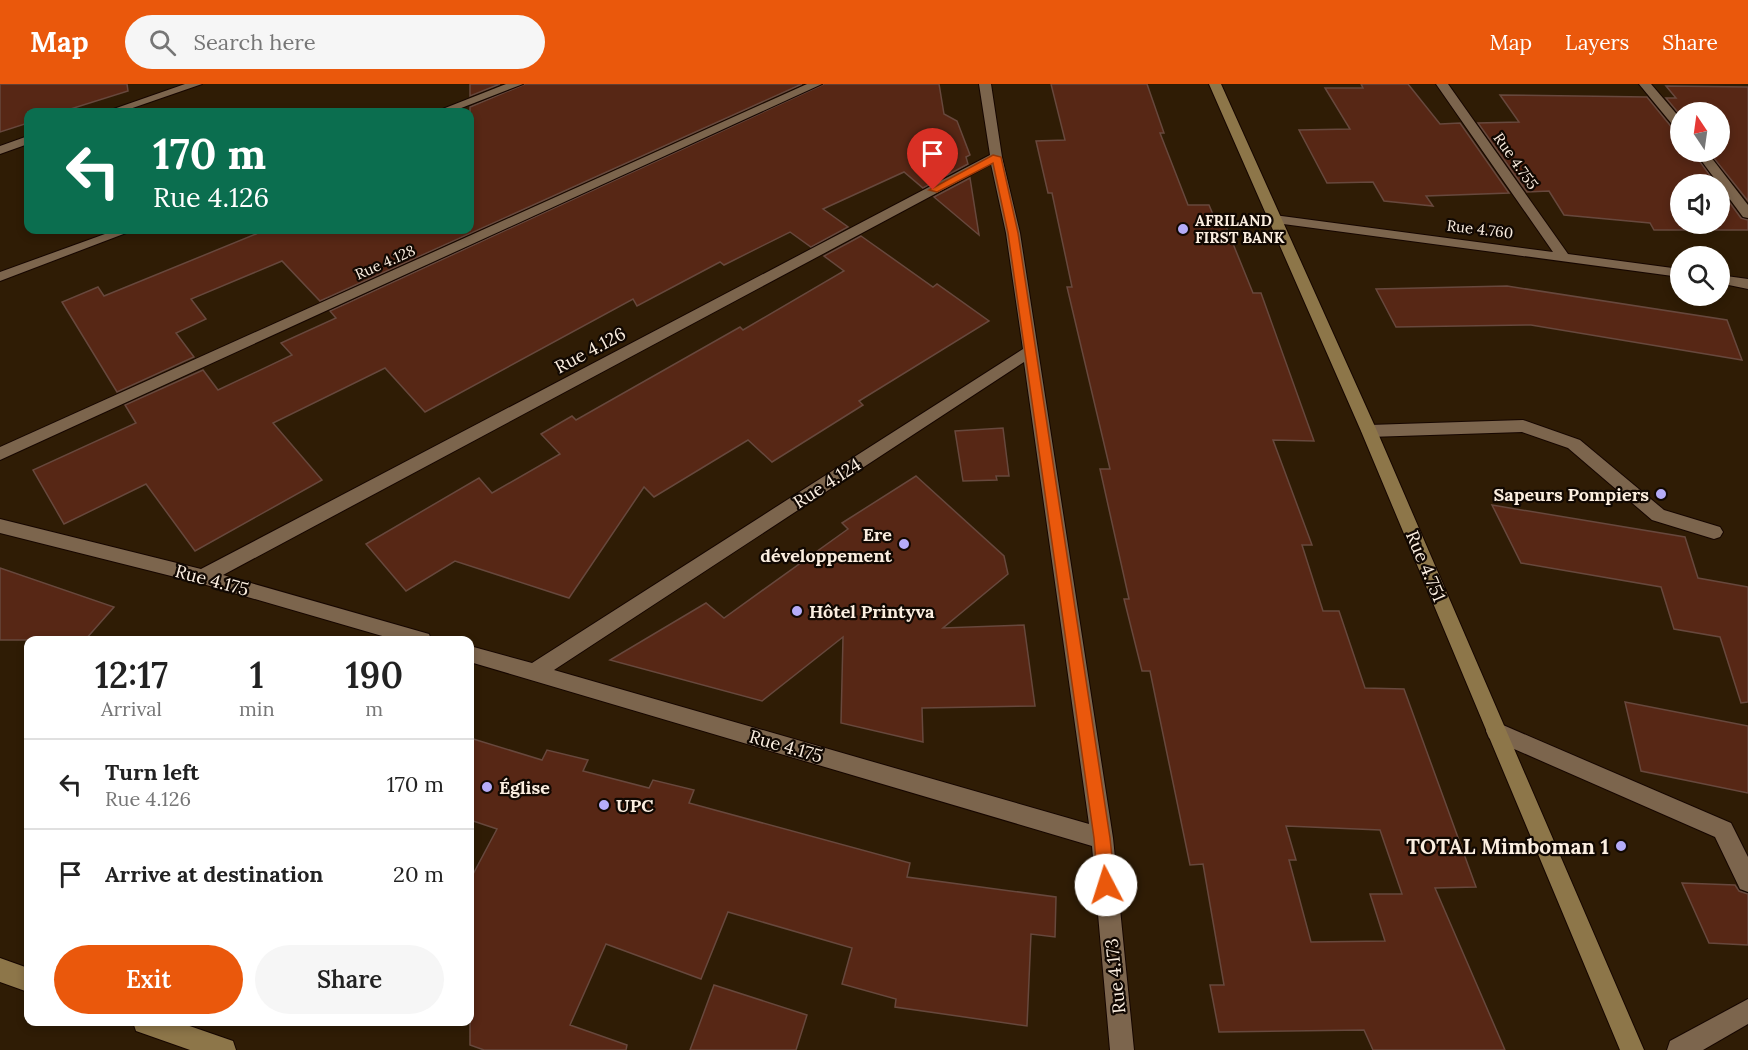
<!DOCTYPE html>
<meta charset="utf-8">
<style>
:root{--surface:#fff;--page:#f6f6f6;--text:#222;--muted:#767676;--line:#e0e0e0;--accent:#ea580c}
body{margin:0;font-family:Lora,serif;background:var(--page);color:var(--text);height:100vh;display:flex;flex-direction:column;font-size:22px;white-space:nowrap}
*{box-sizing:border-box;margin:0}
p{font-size:20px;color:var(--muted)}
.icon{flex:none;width:33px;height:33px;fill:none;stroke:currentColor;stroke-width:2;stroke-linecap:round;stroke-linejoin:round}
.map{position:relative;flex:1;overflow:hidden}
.side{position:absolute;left:24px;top:552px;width:450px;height:390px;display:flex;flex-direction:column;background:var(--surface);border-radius:12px;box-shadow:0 3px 9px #0003}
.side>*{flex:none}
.hud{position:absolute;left:24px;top:24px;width:450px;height:126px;border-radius:12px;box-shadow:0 3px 9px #0003;background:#0b6e4f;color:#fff;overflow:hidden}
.needle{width:39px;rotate:347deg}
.tools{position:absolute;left:1670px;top:18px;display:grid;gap:12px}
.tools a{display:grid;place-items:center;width:60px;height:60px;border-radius:50%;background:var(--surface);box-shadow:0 3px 9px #0003;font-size:30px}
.pin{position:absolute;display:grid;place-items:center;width:51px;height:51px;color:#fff;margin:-62px -26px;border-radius:50% 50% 50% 0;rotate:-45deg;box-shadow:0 0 6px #0007}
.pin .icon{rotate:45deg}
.me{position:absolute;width:66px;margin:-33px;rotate:355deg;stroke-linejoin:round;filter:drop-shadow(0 0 4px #0008)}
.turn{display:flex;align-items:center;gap:21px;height:126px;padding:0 30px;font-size:27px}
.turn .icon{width:78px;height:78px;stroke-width:2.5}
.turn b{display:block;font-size:42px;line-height:51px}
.eta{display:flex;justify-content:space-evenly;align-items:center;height:102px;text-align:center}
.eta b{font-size:36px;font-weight:600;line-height:42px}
.primary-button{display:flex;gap:12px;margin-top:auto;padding:12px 30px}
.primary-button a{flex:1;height:69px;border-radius:36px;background:var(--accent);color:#fff;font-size:24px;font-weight:600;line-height:69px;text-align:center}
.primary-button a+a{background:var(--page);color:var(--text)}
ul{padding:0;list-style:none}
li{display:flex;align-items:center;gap:18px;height:90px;padding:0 30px;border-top:2px solid var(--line)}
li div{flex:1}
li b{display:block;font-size:22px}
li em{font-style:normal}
header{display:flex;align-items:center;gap:36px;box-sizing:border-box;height:84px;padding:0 30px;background:var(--accent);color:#fff}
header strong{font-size:28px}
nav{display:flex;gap:33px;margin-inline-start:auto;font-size:21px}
.search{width:420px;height:54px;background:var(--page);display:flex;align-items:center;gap:15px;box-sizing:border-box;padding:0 21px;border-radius:33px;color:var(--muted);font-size:22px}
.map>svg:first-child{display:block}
</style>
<header>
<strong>Map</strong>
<div class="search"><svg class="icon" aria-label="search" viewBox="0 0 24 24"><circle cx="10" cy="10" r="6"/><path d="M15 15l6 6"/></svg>Search here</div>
<nav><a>Map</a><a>Layers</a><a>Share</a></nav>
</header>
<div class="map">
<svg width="1748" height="966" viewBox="0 0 1748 966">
<rect width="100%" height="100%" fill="#2f1c05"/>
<!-- building -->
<g fill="#572715" stroke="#67483d" stroke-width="1.5" fill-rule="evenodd">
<path d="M 0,0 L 127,0 L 128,7 L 61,28 L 28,28 L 28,39 L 0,48 Z"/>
<path d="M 470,0 L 500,0 L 470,12 Z"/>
<path d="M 525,0 L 802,0 L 320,217 L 282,177 L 191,215 L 206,235 L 176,249 L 194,273 L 117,308 L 62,218 L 98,203 L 104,212 L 256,150 L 251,146 L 470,146 L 470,23 Z"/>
<path d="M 824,0 L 939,0 L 944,30 L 957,37 L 970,71 L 966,73 L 968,80 L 923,104 L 904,88 L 823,125 L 848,143 L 811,163 L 790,148 L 724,181 L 720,178 L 637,222 L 633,215 L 425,328 L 385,284 L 273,339 L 322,396 L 195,467 L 146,400 L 64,440 L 33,386 L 136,339 L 125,321 L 203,286 L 218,306 L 292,271 L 281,259 L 336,234 L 330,227 Z"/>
<path d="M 1051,0 L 1147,0 L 1164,49 L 1160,49 L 1188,121 L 1209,121 L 1217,140 L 1225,140 L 1253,209 L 1261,209 L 1314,357 L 1273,356 L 1312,461 L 1302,461 L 1323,527 L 1339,527 L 1365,604 L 1404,605 L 1476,803 L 1435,804 L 1505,966 L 1373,966 L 1364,946 L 1219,948 L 1210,901 L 1224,901 L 1203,780 L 1190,781 L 1150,587 L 1142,587 L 1124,515 L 1129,515 L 1100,385 L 1110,385 L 1067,203 L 1072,203 L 1052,109 L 1048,109 L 1036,57 L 1065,56 ZM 1286,742 L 1380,746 L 1402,810 L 1370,810 L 1385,857 L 1311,858 L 1289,776 L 1296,776 Z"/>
<path d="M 1361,0 L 1408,0 L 1440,40 L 1460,39 L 1509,109 L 1426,112 L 1433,122 L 1384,117 L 1373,98 L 1327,99 L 1299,46 L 1350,45 L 1325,4 L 1363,4 Z"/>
<path d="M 1666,2 L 1748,3 L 1748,117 L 1709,68 L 1719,68 L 1719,28 L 1680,31 L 1666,14 L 1676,14 Z"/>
<path d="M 1500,11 L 1647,13 L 1674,46 L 1680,48 L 1680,68 L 1693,68 L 1716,100 L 1680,100 L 1680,140 L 1719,140 L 1719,104 L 1741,134 L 1748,136 L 1748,146 L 1654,146 L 1650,139 L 1564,131 L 1549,107 L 1527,108 L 1478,39 L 1519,38 Z"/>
<path d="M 970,94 L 979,151 L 934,113 Z"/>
<path d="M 861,152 L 933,203 L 937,200 L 989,237 L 859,317 L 863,321 L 772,378 L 748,356 L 654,413 L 644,403 L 569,514 L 455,477 L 406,507 L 366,460 L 479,394 L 492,409 L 560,370 L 541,350 L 572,332 L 576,336 L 740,243 L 743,246 L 844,187 L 824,172 Z"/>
<path d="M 1507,202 L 1727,236 L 1742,276 L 1531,241 L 1396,243 L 1376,205 Z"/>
<path d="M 1003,344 L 1009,392 L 996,392 L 997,396 L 963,397 L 955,347 Z"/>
<path d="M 916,392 L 1004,472 L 1008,490 L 943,544 L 1024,541 L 1035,622 L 922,624 L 923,658 L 841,639 L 843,553 L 762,617 L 610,576 L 706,519 L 724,534 L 848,445 L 842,439 Z"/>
<path d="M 1492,421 L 1685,453 L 1698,494 L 1748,503 L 1748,618 L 1741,619 L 1720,553 L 1674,545 L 1661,503 L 1521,479 Z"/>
<path d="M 0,484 L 114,523 L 85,556 L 0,556 Z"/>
<path d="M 1625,618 L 1748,642 L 1748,709 L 1641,687 Z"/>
<path d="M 470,654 L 542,676 L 547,666 L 588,676 L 583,687 L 649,704 L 653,696 L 694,706 L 689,719 L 910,779 L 907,793 L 1056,813 L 1055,853 L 1031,850 L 1027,942 L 895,923 L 896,915 L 842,900 L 852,864 L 728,828 L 701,895 L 606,860 L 570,941 L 627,961 L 626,966 L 484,966 L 470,961 L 470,796 L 497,745 L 470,736 Z"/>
<path d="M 1682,799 L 1735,801 L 1739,807 L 1748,810 L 1748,861 L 1709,859 Z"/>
<path d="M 714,901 L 807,931 L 796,966 L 690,966 Z"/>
</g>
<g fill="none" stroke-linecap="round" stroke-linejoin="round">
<defs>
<g id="lane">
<path d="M 1523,336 L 1580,356 L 1664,426 L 1720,443 L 1723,448 L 1720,453 L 1714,455 L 1652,436 L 1568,364 L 1522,348 L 1369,353 L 1361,347 L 1369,341 Z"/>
<path d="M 1496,638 L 1731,739 L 1748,773 L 1748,808 L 1740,805 L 1715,753 L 1489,654 L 1486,647 L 1489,640 Z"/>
<path d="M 1748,915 L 1748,940 L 1703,966 L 1667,966 L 1670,957 Z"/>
</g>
<g id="street">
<path d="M 185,0 L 202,0 L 121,28 L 105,28 Z"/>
<path d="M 506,0 L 523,0 L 451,28 L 435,28 Z"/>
<path d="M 807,0 L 822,0 L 0,376 L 0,363 Z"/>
<path d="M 979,0 L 991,0 L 1002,73 L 1020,149 L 1113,754 L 1134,966 L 1110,966 L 1092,762 L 470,578 L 470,562 L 532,579 L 1023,265 L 1006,149 L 991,80 L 223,491 L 422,548 L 429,550 L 431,556 L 396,556 L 203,500 L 0,449 L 0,435 L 201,485 L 990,71 ZM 1024,278 L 1089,740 L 554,586 Z"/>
<path d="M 1436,0 L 1448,0 L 1568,170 L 1680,185 L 1680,193 L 1269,138 L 1267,135 L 1274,131 L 1553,168 Z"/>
<path d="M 1639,0 L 1651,0 L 1680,34 L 1680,46 L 1676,45 Z"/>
<path d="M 28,52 L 28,60 L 0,70 L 0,62 Z"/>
<path d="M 1695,68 L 1707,68 L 1748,121 L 1748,134 L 1743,133 Z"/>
<path d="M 116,146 L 134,146 L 0,197 L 0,188 Z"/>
<path d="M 1719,191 L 1748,195 L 1748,205 L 1719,199 Z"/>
</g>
<g id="secondary">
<path d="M 1209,0 L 1221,0 L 1377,347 L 1644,966 L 1620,966 L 1361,347 Z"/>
<path d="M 0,874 L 28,884 L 28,908 L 0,898 Z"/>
<path d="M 133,938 L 178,938 L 233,957 L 236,966 L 190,966 L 136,947 Z"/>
</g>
</defs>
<!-- lane casing -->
<use href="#lane" stroke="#160600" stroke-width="2"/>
<!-- street casing -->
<use href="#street" stroke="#160600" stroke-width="2"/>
<!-- secondary casing -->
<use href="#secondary" stroke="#160600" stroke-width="2"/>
<!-- lane -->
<use href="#lane" fill="#7c654d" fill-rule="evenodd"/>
<!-- street -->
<use href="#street" fill="#7c654d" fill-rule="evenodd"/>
<!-- secondary -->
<use href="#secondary" fill="#8d7649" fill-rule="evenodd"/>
</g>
<!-- route -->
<path fill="#ea580c" stroke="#983908" stroke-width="1.5" d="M 993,71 L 1001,73 L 1018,149 L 1110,754 L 1115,801 L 1112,807 L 1106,810 L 1100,807 L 1098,801 L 1094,754 L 1008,149 L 993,79 L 937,108 L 929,106 Z"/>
<!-- markers -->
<g fill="#b5acf8" stroke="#110802" stroke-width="2">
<circle cx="1183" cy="145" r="6"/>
<circle cx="1661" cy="410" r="6"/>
<circle cx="904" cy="460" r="6"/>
<circle cx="797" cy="527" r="6"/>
<circle cx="487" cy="703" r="6"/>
<circle cx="604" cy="721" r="6"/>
<circle cx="1621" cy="762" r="6"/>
</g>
<g text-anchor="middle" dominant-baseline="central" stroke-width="4.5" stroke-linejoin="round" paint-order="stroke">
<!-- far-street labels -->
<g font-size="15" fill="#fbeee0" stroke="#110802">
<text transform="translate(1516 77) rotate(55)">Rue 4.755</text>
<text transform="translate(1480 145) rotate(7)">Rue 4.760</text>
<text transform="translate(385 178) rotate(-24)">Rue 4.128</text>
</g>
<!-- far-poi labels -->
<g font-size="15" font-weight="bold" fill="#fbeee0" stroke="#110802" text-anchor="start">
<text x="1195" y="136">AFRILAND<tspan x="1195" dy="17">FIRST BANK</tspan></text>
</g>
<!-- street labels -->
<g font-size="18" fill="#fbeee0" stroke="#110802">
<text transform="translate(590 266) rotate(-28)">Rue 4.126</text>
<text transform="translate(827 399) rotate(-33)">Rue 4.124</text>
<text transform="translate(1426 482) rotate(67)">Rue 4.751</text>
<text transform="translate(212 496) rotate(15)">Rue 4.175</text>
<text transform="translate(786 662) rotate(16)">Rue 4.175</text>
<text transform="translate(1115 892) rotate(-96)">Rue 4.173</text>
</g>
<!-- poi labels -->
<g font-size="18" font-weight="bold" fill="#fbeee0" stroke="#110802" text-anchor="start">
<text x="1649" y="410" text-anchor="end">Sapeurs Pompiers</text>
<text x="892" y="450" text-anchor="end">Ere<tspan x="892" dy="21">développement</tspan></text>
<text x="809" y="527">Hôtel Printyva</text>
<text x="499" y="703">Église</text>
<text x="616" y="721">UPC</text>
</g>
<!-- near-poi labels -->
<g font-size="21" font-weight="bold" fill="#fbeee0" stroke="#110802" text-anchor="end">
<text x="1609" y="762">TOTAL Mimboman 1</text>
</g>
</g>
</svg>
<div class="tools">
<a><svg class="needle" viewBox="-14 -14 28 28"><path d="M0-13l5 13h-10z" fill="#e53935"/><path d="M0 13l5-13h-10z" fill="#767676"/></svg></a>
<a><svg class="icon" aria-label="sound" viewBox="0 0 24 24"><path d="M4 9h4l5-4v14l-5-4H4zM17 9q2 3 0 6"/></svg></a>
<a><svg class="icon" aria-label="search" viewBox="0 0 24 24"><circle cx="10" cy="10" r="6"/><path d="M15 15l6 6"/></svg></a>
</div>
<div class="pin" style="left:933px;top:106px;background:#d93025"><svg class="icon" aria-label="arrive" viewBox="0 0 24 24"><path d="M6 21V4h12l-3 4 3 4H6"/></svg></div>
<svg class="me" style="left:1106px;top:801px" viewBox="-20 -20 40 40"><circle r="19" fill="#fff"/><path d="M0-13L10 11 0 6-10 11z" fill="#ea580c"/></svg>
<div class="hud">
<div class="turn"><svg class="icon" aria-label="left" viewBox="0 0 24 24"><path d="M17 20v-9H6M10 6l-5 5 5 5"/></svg><div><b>170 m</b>Rue 4.126</div></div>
</div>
<section class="side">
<div class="eta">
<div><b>12:17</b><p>Arrival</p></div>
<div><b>1</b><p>min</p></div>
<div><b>190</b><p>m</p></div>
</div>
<ul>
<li><svg class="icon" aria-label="left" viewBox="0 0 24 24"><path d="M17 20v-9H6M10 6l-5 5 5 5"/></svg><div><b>Turn left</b><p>Rue 4.126</p></div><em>170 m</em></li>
<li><svg class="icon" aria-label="arrive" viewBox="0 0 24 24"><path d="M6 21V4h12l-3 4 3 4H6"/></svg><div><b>Arrive at destination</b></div><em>20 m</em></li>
</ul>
<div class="primary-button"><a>Exit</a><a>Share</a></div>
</section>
</div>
